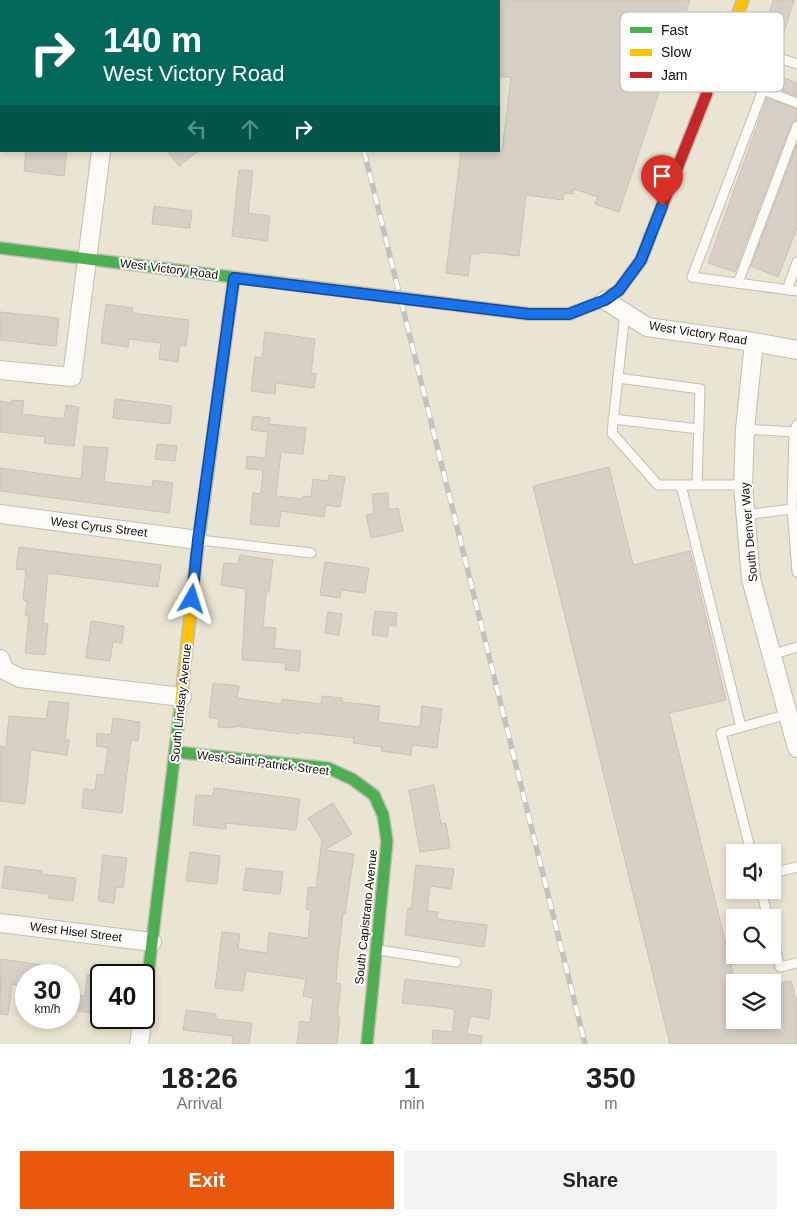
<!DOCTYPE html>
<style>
:root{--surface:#fff;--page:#f2f2f2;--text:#202124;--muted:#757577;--accent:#ea580c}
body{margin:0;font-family:Helvetica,sans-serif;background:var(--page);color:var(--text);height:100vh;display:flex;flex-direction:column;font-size:19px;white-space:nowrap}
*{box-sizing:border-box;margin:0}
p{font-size:16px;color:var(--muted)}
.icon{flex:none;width:28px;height:28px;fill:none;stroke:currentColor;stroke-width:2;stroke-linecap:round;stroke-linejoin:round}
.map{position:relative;height:1044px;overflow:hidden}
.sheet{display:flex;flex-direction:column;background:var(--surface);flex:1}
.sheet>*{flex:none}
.banner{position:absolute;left:0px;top:0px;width:500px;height:152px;box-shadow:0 2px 8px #0003;background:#00695c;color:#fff;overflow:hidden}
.buttons{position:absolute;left:726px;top:844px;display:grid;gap:10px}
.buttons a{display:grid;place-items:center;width:55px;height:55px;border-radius:0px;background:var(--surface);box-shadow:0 2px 8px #0003;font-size:25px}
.speed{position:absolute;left:15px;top:964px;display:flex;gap:10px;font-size:25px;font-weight:700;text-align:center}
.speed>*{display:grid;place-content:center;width:65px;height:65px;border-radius:50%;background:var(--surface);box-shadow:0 2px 8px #0003;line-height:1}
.speed small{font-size:12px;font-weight:400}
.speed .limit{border:2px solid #111;border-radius:8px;background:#fff;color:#111}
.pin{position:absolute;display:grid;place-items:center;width:42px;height:42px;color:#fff;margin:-51px -21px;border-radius:50% 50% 50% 0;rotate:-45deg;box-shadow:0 0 5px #0007}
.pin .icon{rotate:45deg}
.me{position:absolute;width:55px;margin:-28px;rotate:6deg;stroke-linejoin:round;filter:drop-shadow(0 0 4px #0008)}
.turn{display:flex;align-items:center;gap:18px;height:105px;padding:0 20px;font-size:22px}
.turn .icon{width:65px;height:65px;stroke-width:2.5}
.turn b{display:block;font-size:35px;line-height:42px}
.lanes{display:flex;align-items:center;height:48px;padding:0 20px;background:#0003;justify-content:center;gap:25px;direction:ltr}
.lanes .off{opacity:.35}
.eta{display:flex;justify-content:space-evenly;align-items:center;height:85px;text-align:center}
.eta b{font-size:30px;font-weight:700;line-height:35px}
.cta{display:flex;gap:10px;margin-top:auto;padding:10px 20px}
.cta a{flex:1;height:58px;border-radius:0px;background:var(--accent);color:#fff;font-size:20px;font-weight:700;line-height:58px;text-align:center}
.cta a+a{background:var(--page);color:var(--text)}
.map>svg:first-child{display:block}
</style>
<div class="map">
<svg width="797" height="1044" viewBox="0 0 797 1044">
<rect width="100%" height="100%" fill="#eae4d2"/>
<!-- building -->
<g fill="#d7cec4" stroke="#c9bfb6">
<path d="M 499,0 L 690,0 L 619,212 L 595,204 L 598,197 L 574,189 L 573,194 L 564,193 L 563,200 L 526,195 L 519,256 L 481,252 L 480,254 L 471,253 L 468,276 L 446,273 L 461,151 L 502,151 L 511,77 L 499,77 Z"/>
<path d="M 773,0 L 794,0 L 783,35 L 765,30 Z"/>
<path d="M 775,74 L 797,83 L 797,96 L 770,86 Z"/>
<path d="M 767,98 L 797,109 L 797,120 L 791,124 L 735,272 L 708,263 Z"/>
<path d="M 797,144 L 797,228 L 778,277 L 751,266 Z"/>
<path d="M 26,151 L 67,151 L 64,176 L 24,171 Z"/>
<path d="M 167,151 L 198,151 L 179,166 Z"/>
<path d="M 239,170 L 253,171 L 248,213 L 270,216 L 267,241 L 232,236 Z"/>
<path d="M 154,206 L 192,211 L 190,228 L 152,224 Z"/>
<path d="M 106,304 L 133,308 L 132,313 L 189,320 L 186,346 L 180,345 L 178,362 L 159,359 L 161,343 L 129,339 L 128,347 L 101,343 Z"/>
<path d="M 0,312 L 59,318 L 56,346 L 0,340 Z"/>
<path d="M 265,332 L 315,339 L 311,373 L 316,374 L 314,388 L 276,383 L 275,394 L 251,391 L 255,357 L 262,358 Z"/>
<path d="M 115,399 L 172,406 L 170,424 L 113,418 Z"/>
<path d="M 12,400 L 24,401 L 22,414 L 64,419 L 66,405 L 79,407 L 74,446 L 44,443 L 45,437 L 0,432 L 0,401 L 11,403 Z"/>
<path d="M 253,416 L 270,418 L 269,424 L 306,428 L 303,454 L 281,452 L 276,496 L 303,499 L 303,496 L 311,497 L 313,479 L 328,481 L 329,475 L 345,477 L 340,507 L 326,505 L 324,517 L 281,511 L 279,527 L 250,524 L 253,493 L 261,494 L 263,470 L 246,469 L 247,456 L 265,458 L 268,432 L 251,430 Z"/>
<path d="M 157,444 L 177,446 L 175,461 L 155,459 Z"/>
<path d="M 84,446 L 108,448 L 104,482 L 152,487 L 153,480 L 173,483 L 169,513 L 0,491 L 0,468 L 81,479 Z"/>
<path d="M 609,467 L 633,565 L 690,551 L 726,700 L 669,713 L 735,981 L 735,1020 L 772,1020 L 772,985 L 791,981 L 797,1004 L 797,1044 L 670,1044 L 533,486 Z"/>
<path d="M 388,493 L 389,510 L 398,508 L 403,531 L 371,538 L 366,515 L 374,513 L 372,494 Z"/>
<path d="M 19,547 L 161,565 L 158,587 L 48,573 L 43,623 L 48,624 L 45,655 L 25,653 L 29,616 L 25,615 L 27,601 L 23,600 L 26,570 L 16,569 Z"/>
<path d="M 240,555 L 273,560 L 269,592 L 266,592 L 263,627 L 276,628 L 274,648 L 301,651 L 299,671 L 285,670 L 286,663 L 242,660 L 246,589 L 221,585 L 224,563 L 238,564 Z"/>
<path d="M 325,562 L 369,568 L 365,593 L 341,590 L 340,598 L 320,595 Z"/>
<path d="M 375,611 L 397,613 L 396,626 L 389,625 L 387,637 L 372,635 Z"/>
<path d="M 328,612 L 342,614 L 339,635 L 325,633 Z"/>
<path d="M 91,621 L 124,626 L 122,643 L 113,642 L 110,661 L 86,658 Z"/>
<path d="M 213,683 L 239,686 L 237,698 L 281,704 L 282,699 L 321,704 L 322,696 L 342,698 L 342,702 L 380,706 L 378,722 L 420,727 L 422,706 L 442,709 L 437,748 L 412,745 L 411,755 L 381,751 L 382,747 L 353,743 L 354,738 L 299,732 L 299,734 L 234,726 L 234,728 L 218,727 L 219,719 L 209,717 Z"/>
<path d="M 49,701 L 69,703 L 65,740 L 69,740 L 67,755 L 31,750 L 25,804 L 0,801 L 0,746 L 6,747 L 9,716 L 46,719 Z"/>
<path d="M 113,718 L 140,722 L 138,741 L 131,740 L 122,813 L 82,808 L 84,789 L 95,790 L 97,774 L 104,775 L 108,748 L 96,746 L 97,733 L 111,735 Z"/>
<path d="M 434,785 L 441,824 L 446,823 L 450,848 L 420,852 L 409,790 Z"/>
<path d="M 214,788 L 300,799 L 296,830 L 226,823 L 226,829 L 193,825 L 196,795 L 213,796 Z"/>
<path d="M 333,803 L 352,834 L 324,850 L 354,854 L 345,914 L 343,914 L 337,966 L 336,983 L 341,984 L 337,1017 L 340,1017 L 337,1044 L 297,1044 L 300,1021 L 310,1023 L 313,998 L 303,996 L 306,979 L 246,971 L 243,991 L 215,988 L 222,932 L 240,934 L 238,949 L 267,953 L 269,933 L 308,938 L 311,910 L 306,909 L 308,887 L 316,888 L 322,840 L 308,818 Z"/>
<path d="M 190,852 L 220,856 L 217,884 L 186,881 Z"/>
<path d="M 103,855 L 127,858 L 123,888 L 116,887 L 114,903 L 98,901 Z"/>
<path d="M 416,865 L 454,869 L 451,889 L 430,886 L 427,911 L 438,912 L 437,919 L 487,925 L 484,947 L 405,935 L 408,908 L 411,909 Z"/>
<path d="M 5,866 L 42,871 L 41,874 L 76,878 L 73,901 L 48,898 L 49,894 L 2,888 Z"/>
<path d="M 246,868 L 283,872 L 280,894 L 243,890 Z"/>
<path d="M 1,959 L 62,968 L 61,975 L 26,975 L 26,986 L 12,984 L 8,1015 L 0,1014 Z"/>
<path d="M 87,975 L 101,977 L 101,1014 L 78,1011 L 80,995 L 85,996 Z"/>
<path d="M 405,979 L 492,990 L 489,1019 L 470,1016 L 467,1034 L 482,1036 L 481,1044 L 432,1044 L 433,1030 L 452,1032 L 455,1009 L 402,1003 Z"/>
<path d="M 186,1010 L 216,1014 L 216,1019 L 252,1023 L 249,1044 L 232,1044 L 233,1036 L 183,1030 Z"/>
</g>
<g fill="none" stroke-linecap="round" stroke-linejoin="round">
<defs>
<g id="lane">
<path d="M 728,41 L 797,64"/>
<path d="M 744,83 L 763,90"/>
<path d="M 797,103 L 763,90 L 692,277 L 797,291"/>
<path d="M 738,283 L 797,126"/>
<path d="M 787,290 L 797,262"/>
<path d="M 625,312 L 612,433 L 658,485 L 743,485"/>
<path d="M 618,378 L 700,389 L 697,485"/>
<path d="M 613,419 L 699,429"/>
<path d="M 797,425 L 794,432 L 792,509 L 797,572"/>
<path d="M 745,429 L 794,432"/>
<path d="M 681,485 L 741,727"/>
<path d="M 745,515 L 792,509"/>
<path d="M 200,540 L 311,553"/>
<path d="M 771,655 L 797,647"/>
<path d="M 751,852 L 721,733 L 788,714"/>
<path d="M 772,873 L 797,867"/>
<path d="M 761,890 L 768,918"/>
<path d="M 772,936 L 780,967 L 797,963"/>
<path d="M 379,950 L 456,962"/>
</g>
<g id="street">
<path d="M 605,300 L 647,327 L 754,342 L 797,350"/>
<path d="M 754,342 L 745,429 L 743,485 L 751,579 L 797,748"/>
<path d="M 0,370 L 72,377 L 101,151"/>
<path d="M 0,514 L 198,540"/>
<path d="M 0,659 L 4,670 L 20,678 L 182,697"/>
<path d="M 0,923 L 152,942"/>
<path d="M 139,1044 L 143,1018"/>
</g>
<g id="fast">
<path d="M 0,248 L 529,314 L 569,314 L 605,300 L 619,290 L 641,260 L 649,239"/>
<path d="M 196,560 L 234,278"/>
<path d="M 176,752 L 328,768 L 352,779 L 374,795 L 383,815 L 387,841 L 367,1044"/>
<path d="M 144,1009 L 180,709"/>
</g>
<g id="slow">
<path d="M 707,93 L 743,0"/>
<path d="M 180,709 L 196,560"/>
</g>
<path id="jam" d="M 649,239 L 707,93"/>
</defs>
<!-- lane casing -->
<use href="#lane" stroke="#c1bdae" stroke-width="11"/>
<!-- street casing -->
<use href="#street" stroke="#c1bdae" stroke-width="20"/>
<!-- fast casing -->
<use href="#fast" stroke="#c1bdae" stroke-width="14"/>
<!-- slow casing -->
<use href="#slow" stroke="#c1bdae" stroke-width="14"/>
<!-- jam casing -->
<use href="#jam" stroke="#c1bdae" stroke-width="14"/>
<!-- lane -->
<use href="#lane" stroke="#fcfbf8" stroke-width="9"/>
<!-- street -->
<use href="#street" stroke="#fcfbf8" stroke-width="18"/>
<!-- fast -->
<use href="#fast" stroke="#4caf50" stroke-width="11"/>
<!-- slow -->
<use href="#slow" stroke="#ffc107" stroke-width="11"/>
<!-- jam -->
<use href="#jam" stroke="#c62828" stroke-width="11"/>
<defs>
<g id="rail">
<path d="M 327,0 L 328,1"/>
<path d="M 364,151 L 585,1044"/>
</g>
</defs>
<!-- rail casing -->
<use href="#rail" stroke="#c3c1bc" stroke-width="5.5"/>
<!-- rail -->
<use href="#rail" stroke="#fff" stroke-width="4" stroke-dasharray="11" stroke-linecap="butt"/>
</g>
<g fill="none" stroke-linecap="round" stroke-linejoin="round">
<defs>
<path id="route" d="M 192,599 L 198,540 L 234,278 L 529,314 L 569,314 L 605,300 L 619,290 L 641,260 L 662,206"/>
</defs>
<!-- route casing -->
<use href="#route" stroke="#114b97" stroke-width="12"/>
<!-- route -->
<use href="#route" stroke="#1a73e8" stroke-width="9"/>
</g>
<g text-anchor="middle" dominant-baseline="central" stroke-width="4" stroke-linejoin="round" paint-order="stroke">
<!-- street labels -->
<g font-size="12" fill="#110d03" stroke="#fff">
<text transform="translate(169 269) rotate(7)">West Victory Road</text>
<text transform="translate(698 333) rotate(9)">West Victory Road</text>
<text transform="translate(99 527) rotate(7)">West Cyrus Street</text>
<text transform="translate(749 532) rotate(-95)">South Denver Way</text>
<text transform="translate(181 703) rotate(-84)">South Lindsay Avenue</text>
<text transform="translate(263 763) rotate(7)">West Saint Patrick Street</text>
<text transform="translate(366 917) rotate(-84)">South Capistrano Avenue</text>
<text transform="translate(76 932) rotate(7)">West Hisel Street</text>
</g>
</g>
<!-- legend -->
<rect x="620" y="12" width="164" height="80" rx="8" fill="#fff" stroke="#b8b6b3" stroke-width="1"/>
<rect x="630" y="27" width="22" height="6" fill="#4caf50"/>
<rect x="630" y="49" width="22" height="7" fill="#ffc107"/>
<rect x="630" y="72" width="22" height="6" fill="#c62828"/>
<g font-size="14" fill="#110d03">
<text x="661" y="35">Fast</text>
<text x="661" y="57">Slow</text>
<text x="661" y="80">Jam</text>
</g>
</svg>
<div class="buttons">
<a><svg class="icon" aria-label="sound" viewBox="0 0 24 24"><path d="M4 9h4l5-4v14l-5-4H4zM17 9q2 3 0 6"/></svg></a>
<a><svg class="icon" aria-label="search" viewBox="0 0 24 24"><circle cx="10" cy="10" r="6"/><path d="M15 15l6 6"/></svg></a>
<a><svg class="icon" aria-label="layers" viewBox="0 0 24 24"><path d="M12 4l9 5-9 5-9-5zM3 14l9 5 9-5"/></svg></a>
</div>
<div class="speed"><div>30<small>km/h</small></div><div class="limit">40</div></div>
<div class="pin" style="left:662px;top:206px;background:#d93025"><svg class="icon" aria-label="arrive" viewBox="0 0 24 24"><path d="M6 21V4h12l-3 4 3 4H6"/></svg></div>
<svg class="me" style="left:192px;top:599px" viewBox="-20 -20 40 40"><path d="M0-17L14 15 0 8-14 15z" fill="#1a73e8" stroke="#fff" stroke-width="4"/></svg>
<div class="banner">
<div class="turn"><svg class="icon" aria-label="right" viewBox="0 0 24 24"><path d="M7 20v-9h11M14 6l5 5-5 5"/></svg><div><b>140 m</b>West Victory Road</div></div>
<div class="lanes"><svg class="icon off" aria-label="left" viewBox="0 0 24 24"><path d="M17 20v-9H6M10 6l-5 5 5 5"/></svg><svg class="icon off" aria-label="ahead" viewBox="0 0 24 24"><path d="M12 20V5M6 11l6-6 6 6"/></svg><svg class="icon" aria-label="right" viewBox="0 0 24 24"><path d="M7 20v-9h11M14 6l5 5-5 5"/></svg></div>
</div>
</div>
<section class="sheet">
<div class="eta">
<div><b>18:26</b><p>Arrival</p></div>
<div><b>1</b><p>min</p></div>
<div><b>350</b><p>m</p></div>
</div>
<div class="cta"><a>Exit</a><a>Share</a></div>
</section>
